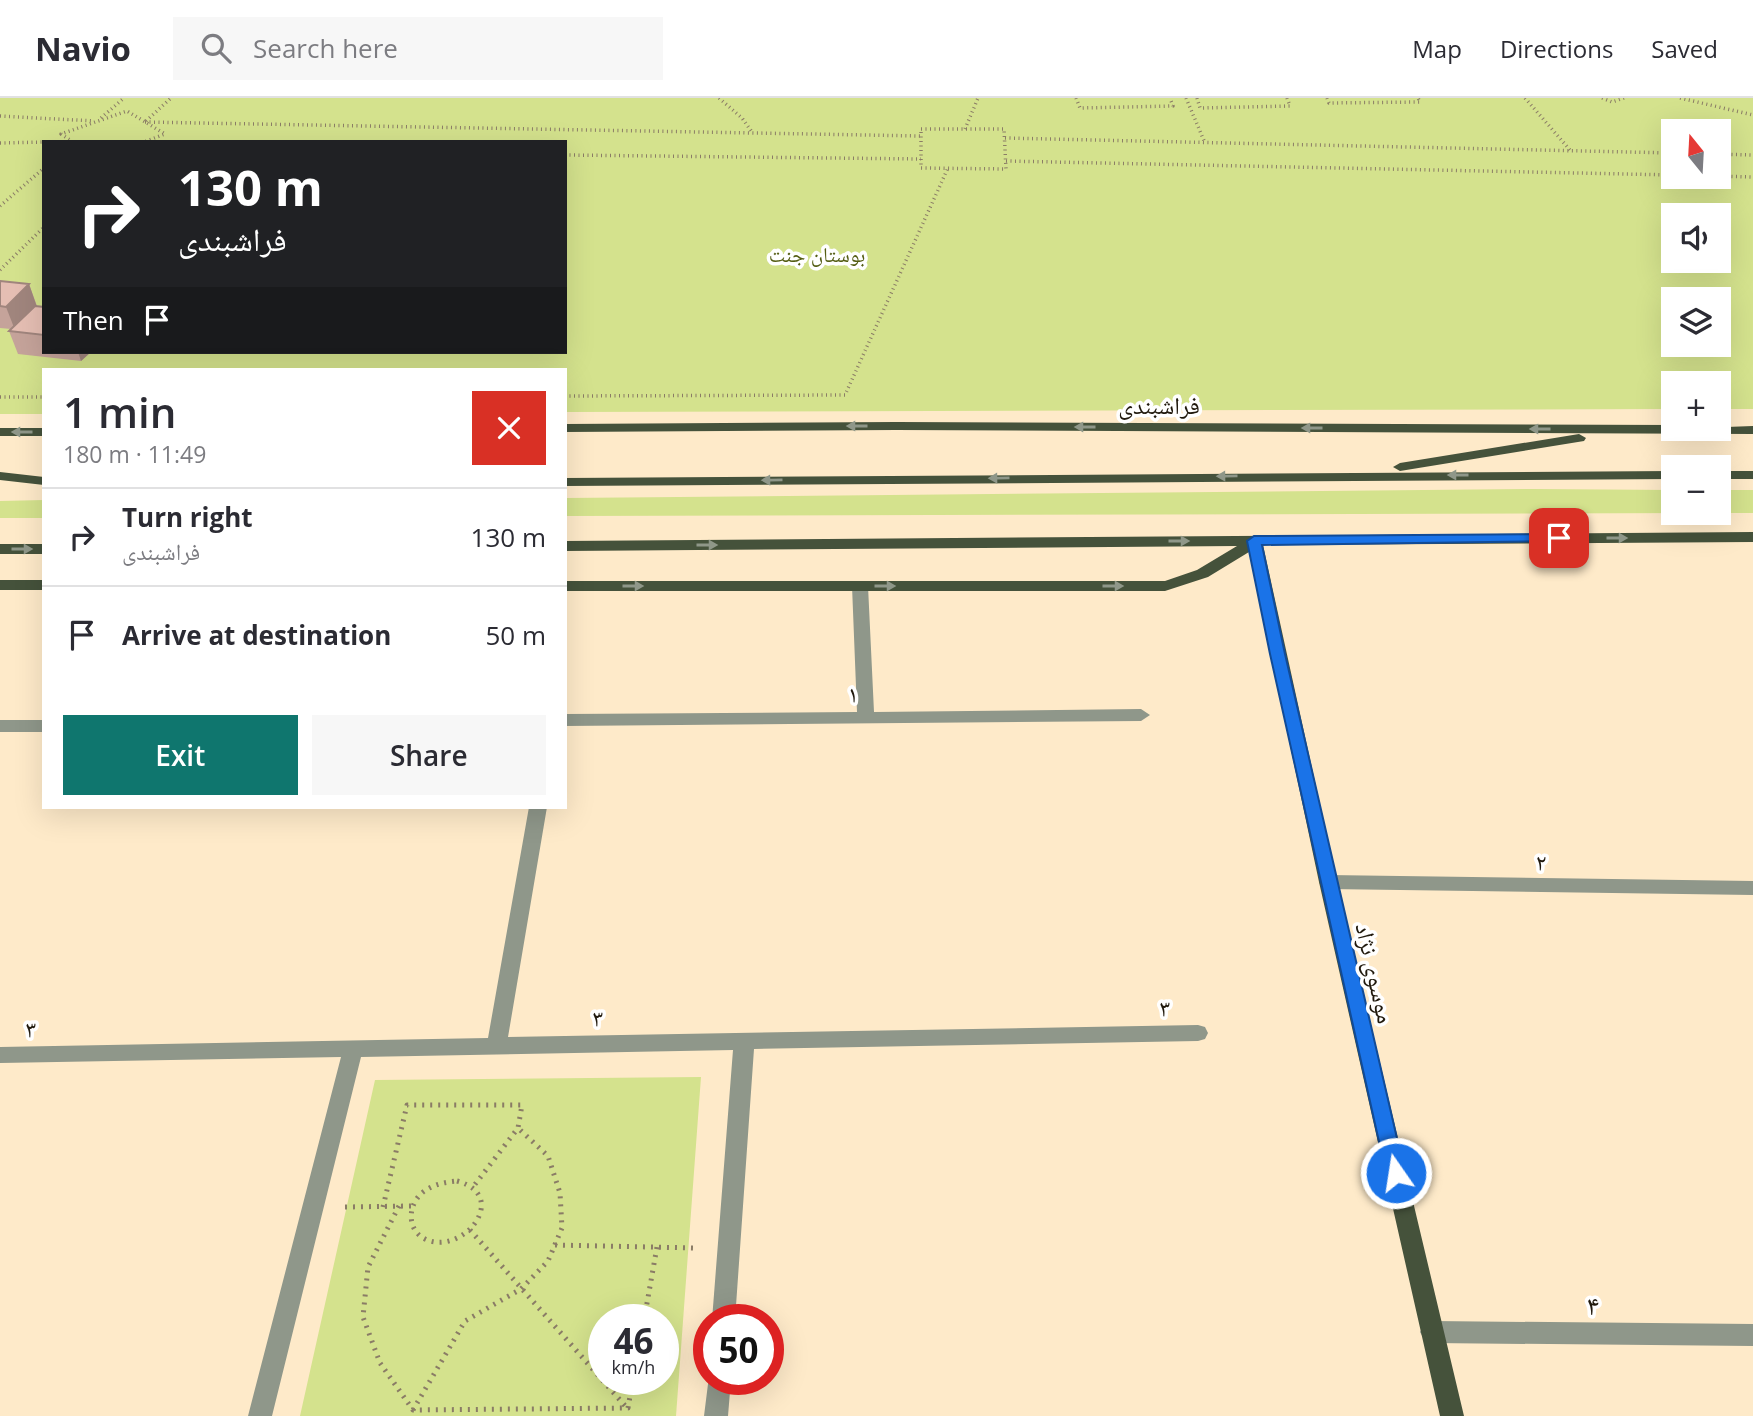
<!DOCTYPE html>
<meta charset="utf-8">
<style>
:root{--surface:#fff;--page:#f7f7f7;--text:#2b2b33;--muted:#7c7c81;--line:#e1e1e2;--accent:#0f766e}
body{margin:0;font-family:"Open Sans","Noto Naskh Arabic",sans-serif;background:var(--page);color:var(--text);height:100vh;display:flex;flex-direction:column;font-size:26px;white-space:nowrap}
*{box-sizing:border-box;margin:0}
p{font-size:23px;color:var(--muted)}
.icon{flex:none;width:38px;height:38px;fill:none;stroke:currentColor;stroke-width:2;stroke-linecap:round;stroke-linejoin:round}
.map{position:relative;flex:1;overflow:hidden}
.drawer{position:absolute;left:42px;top:270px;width:525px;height:441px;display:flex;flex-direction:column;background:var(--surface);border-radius:0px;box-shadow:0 7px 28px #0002}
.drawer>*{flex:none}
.hud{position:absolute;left:42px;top:42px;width:525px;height:214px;border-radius:0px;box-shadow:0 7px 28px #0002;background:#202124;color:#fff;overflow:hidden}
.needle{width:46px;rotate:342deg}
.tools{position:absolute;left:1661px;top:21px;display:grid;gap:14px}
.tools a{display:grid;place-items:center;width:70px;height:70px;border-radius:0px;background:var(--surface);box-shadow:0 7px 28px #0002;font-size:35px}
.speed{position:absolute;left:588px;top:1206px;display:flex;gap:14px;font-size:35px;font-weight:700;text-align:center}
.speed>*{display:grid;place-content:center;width:91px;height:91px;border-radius:50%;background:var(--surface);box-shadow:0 7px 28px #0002;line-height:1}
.speed small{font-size:18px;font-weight:400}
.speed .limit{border:10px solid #d22;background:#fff;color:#111}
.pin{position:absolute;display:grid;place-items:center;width:60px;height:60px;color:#fff;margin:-30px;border-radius:14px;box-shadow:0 4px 10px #0006}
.me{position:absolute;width:77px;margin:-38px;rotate:347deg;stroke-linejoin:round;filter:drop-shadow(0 0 5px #0008)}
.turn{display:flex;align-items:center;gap:24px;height:147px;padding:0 21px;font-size:32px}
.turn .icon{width:91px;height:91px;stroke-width:2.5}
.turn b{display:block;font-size:49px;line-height:60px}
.then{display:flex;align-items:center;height:66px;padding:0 21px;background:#0003;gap:14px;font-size:26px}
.round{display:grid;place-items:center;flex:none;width:74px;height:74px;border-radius:0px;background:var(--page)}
.summary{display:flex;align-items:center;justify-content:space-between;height:119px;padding:0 21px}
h1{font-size:42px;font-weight:600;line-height:52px}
.cta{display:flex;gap:14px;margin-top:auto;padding:14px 21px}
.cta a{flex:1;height:80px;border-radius:0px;background:var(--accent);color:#fff;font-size:28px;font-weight:600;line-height:80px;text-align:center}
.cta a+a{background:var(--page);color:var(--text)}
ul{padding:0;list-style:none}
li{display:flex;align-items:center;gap:21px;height:98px;padding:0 21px;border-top:2px solid var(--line)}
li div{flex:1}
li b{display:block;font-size:26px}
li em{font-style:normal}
header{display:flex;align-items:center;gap:42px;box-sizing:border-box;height:98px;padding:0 35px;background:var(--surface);border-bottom:2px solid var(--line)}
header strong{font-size:33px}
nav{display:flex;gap:38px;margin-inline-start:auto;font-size:24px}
.search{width:490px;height:63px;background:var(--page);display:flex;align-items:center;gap:18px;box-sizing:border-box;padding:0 24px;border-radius:0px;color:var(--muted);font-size:26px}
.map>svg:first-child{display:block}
</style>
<header>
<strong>Navio</strong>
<div class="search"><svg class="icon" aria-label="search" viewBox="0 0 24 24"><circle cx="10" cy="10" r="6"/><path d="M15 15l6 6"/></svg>Search here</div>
<nav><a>Map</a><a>Directions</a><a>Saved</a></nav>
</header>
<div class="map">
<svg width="1753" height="1318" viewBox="0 0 1753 1318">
<rect width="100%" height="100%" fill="#feeac9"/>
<!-- green -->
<g fill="#d4e28d" fill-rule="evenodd">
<path d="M 0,0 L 1753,0 L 1753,311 L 1719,311 L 1718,285 L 1673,285 L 1673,311 L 565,314 L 565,271 L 44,271 L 44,316 L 0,316 ZM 1673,33 L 1718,33 L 1718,79 L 1673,79 ZM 44,44 L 565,44 L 565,254 L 44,254 ZM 1673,117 L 1718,117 L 1718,163 L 1673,163 ZM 1673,201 L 1718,201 L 1718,247 L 1673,247 Z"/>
<path d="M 1533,391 L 1673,392 L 1673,415 L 1708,415 L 565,418 L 565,400 Z"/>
<rect x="1719" y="392" width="34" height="23"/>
<path d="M 44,402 L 44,420 L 0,420 L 0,403 Z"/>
<path d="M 701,979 L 676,1318 L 300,1318 L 375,982 ZM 604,1222 L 663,1222 L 663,1281 L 604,1281 Z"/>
</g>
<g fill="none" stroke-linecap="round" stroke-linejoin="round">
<!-- path-far1 -->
<g stroke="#8a7c66" stroke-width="3.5" stroke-dasharray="1 3.5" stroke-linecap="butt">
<path d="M 719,0 L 742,20 L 752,34"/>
<path d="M 1076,0 L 1080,10 L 1173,8 L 1170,0"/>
<path d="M 1186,0 L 1205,45"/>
<path d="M 1197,0 L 1200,10 L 1290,8 L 1287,0"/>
<path d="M 1327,0 L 1329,5 L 1420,4 L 1418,0"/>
<path d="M 1525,0 L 1570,52"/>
<path d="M 1602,0 L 1612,4 L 1624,0"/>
<path d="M 1680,0 L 1753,17"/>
<path d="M 0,18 L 94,23"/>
<path d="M 101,20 L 124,0"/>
<path d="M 146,23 L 171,0"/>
<path d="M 145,24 L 921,38"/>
<path d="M 921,31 L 1004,31 L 1006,71 L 921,70 Z"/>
<path d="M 965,31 L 978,0"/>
<path d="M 1005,40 L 1673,55"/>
<path d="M 73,44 L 61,36 L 127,13 L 165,36 L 144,44"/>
<path d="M 0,45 L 44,44"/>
<path d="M 1718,56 L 1753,57"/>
<path d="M 565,57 L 921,61"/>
<path d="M 1006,63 L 1673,77"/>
<path d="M 1718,78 L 1753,79"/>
<path d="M 0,108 L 44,70"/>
<path d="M 0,172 L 44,129"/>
<path d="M 565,298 L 845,297 L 948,70"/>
<path d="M 0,299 L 44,299"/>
</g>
<!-- path -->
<g stroke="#8a7c66" stroke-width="5" stroke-dasharray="2 6" stroke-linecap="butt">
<path d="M 457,1083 C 512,1098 462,1159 425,1141 C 405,1131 408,1103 426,1092 C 435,1086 446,1084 457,1083 Z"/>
<path d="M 399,1108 L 368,1169 L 363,1219 L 380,1265 L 413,1312 L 628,1310 L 633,1281"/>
<path d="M 345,1109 L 411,1108"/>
<path d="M 383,1109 L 407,1007 L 522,1007 L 518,1030 L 473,1089"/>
<path d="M 470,1132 L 627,1310"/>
<path d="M 555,1147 L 696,1150"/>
<path d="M 644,1222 L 657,1149"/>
<path d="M 413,1312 L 465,1223 L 521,1191 L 548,1163 L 562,1130 L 560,1095 L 548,1058 L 518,1030"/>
</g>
<!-- minor -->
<g fill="#8f978a" fill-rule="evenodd">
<path d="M 860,483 L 868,488 L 874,614 L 1141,611 L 1150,617 L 1141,623 L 565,628 L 565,616 L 857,614 L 852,488 Z"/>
<rect x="0" y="622" width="44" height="12"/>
<path d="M 529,709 L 547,709 L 508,939 L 1198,927 L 1205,929 L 1208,935 L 1205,941 L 1198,943 L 754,951 L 735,1222 L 712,1222 L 733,952 L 361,959 L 272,1318 L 248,1318 L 341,959 L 0,965 L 0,949 L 488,940 Z"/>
<path d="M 1328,777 L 1753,783 L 1753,797 L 1328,791 L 1321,789 L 1319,784 L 1321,779 Z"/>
<path d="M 1432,1223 L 1753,1226 L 1753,1248 L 1432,1245 L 1424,1241 L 1420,1234 L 1424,1227 Z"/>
<path d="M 709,1278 L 709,1281 L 731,1281 L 728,1318 L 704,1318 Z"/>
</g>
<!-- major -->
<g fill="#45523b" fill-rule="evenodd">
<path d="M 896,324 L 1673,327 L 1673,331 L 1753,328 L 1753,336 L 896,332 L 565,334 L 565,326 Z"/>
<rect x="0" y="330" width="44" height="8"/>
<path d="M 1579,336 L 1586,340 L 1584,343 L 1400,373 L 1393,369 L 1400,365 Z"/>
<path d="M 1673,373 L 1673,381 L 565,388 L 565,380 Z"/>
<rect x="1718" y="373" width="35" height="8"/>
<path d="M 0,374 L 44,379 L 44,387 L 0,382 Z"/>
<path d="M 1753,434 L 1753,444 L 1263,447 L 1337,784 L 1464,1318 L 1440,1318 L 1319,784 L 1249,454 L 1208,479 L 1165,493 L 565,493 L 565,483 L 1165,483 L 1197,472 L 1237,448 L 565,453 L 565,443 Z"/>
<rect x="0" y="446" width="44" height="10"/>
<rect x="0" y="482" width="44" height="10"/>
</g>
</g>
<!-- wall -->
<path fill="#c5a39a" d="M 0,183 L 29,186 L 37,208 L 44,209 L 44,254 L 91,254 L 81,263 L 18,256 L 9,233 L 11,231 L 0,230 Z"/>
<!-- shaded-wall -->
<g fill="#a0857d">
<path d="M 29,186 L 37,209 L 15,232 L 6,209 Z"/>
<path d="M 78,254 L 91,254 L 81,263 Z"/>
</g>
<!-- building -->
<g fill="#e5beb3" stroke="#a0857d" stroke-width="2">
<path d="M 0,183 L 29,186 L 6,209 L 0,208 Z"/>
<path d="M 35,208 L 44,209 L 44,237 L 9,233 Z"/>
</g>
<!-- one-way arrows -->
<defs><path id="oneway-solid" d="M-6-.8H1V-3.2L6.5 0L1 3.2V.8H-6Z" transform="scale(1.75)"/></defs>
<g fill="#8f9789">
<use href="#oneway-solid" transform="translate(857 328) rotate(180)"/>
<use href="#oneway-solid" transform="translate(1085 329) rotate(-180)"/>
<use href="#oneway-solid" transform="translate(1312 330) rotate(-180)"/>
<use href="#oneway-solid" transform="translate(1540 331) rotate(-180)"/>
<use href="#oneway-solid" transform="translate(22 334) rotate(180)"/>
<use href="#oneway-solid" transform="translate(1458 377) rotate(180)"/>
<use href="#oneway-solid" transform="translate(1227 378) rotate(179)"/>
<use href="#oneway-solid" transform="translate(999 380) rotate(179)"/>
<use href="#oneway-solid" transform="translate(772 382) rotate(179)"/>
<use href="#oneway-solid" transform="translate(1617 440)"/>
<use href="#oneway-solid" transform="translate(1179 443)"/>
<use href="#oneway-solid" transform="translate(707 447)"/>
<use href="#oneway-solid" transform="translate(22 451)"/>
<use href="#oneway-solid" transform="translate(633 488)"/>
<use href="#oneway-solid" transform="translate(885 488)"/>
<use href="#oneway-solid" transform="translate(1113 488)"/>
</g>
<!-- route -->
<path fill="#1a73e8" stroke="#114b97" stroke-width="2" d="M 1559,436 L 1566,440 L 1564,443 L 1262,447 L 1285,556 L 1405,1075 L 1403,1081 L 1396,1083 L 1389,1081 L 1386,1075 L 1270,556 L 1247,443 L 1254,438 Z"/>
<g text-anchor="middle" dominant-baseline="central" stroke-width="7" stroke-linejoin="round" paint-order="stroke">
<!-- far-park labels -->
<g font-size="21" fill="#545d13" stroke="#fff">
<text x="817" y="156">بوستان جنت</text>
</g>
<!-- street labels -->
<g font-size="24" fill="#20190d" stroke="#fff">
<text x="1159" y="306">فراشبندی</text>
<text transform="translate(853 595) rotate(-1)">۱</text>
<text transform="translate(1541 763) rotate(1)">۲</text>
<text transform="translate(1376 875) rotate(77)">موسوی نژاد</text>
<text transform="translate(1165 909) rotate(-1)">۳</text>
<text transform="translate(598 919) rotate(-1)">۳</text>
<text transform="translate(31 930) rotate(-1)">۳</text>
</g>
<!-- near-street labels -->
<g font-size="28" fill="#20190d" stroke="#fff">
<text transform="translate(1593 1206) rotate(1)">۴</text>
</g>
</g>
</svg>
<div class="tools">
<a><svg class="needle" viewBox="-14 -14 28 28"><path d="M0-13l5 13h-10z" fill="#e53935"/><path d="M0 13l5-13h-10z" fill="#7c7c81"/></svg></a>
<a><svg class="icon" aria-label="sound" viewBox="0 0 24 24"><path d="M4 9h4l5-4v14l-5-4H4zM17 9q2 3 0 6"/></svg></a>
<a><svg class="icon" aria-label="layers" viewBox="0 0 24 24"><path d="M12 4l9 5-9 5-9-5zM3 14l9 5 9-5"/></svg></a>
<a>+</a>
<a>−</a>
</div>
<div class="speed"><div>46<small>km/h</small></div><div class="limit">50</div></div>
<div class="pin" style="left:1559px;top:440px;background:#d93025"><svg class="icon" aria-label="arrive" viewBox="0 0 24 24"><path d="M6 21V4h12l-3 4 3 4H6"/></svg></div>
<svg class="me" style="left:1396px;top:1075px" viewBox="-20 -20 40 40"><circle r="17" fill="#1a73e8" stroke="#fff" stroke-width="3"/><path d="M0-11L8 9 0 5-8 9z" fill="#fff"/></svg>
<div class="hud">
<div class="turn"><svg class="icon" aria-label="right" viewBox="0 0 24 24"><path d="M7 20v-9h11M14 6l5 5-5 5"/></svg><div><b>130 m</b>فراشبندی</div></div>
<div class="then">Then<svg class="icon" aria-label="arrive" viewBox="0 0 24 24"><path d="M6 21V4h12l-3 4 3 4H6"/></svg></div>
</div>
<section class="drawer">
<div class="summary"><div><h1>1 min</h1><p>180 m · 11:49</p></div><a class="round" style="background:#d93025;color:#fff"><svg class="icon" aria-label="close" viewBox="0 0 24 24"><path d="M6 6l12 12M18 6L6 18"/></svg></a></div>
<ul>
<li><svg class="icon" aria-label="right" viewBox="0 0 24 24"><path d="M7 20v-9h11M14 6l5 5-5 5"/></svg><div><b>Turn right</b><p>فراشبندی</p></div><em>130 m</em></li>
<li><svg class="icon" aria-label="arrive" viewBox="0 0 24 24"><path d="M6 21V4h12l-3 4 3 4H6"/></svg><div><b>Arrive at destination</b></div><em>50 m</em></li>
</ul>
<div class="cta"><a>Exit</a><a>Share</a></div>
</section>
</div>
